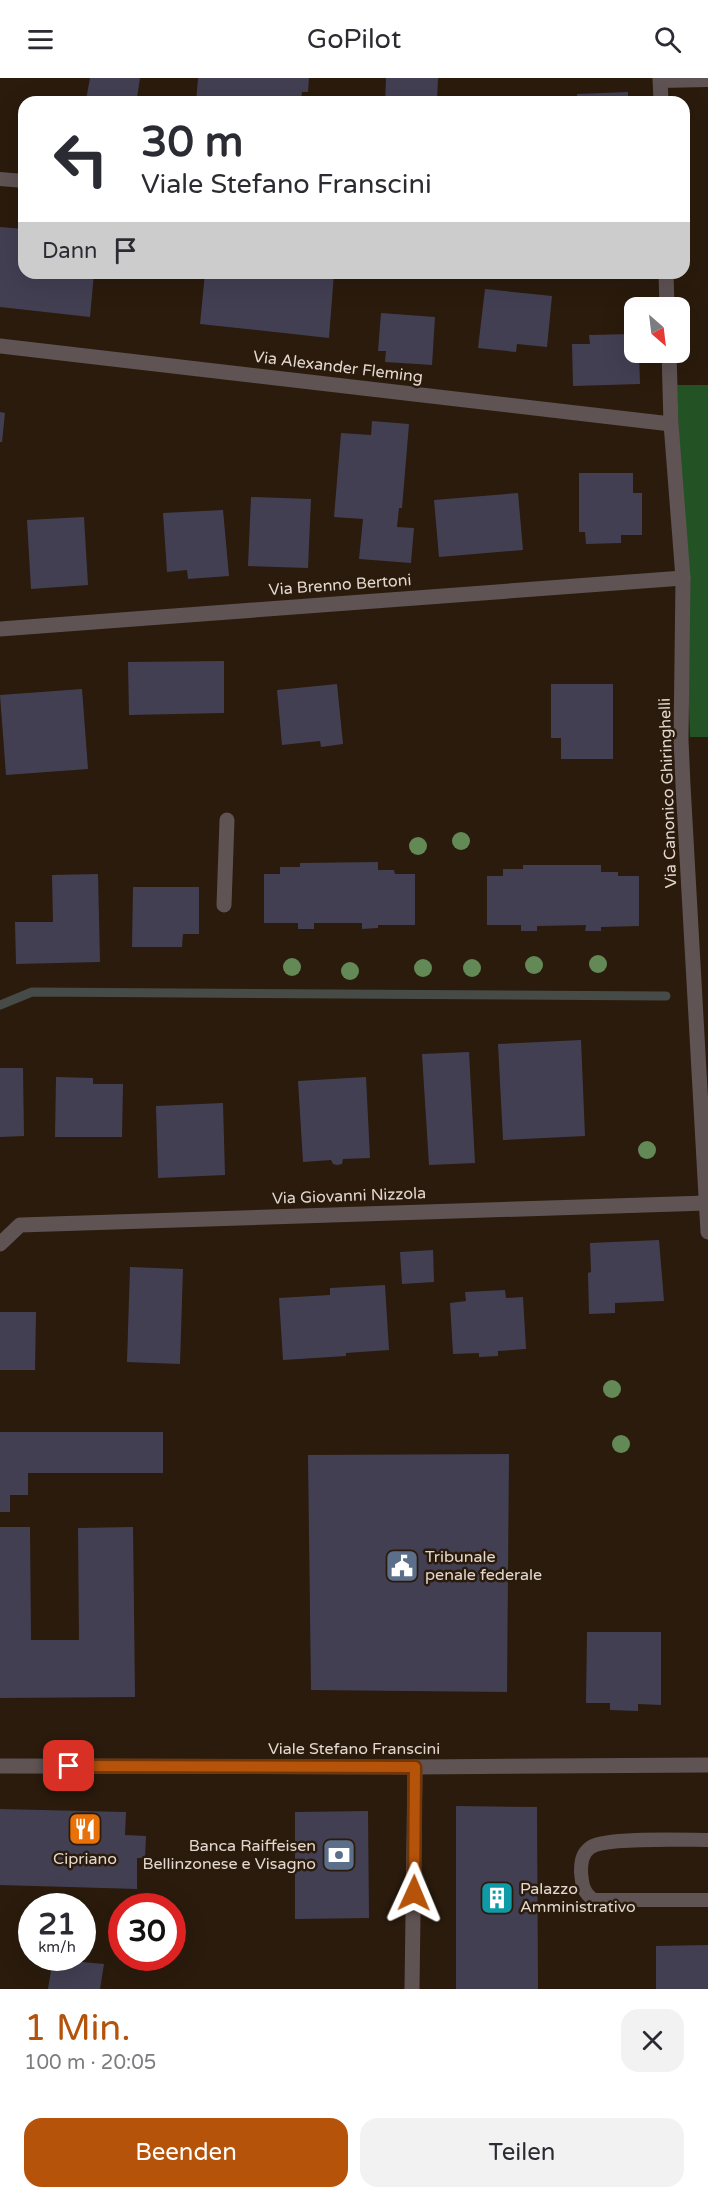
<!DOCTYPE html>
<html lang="de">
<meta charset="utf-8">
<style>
:root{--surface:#fff;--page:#f2f2f3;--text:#2b2b33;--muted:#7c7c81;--accent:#b45309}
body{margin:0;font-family:"Varela Round",sans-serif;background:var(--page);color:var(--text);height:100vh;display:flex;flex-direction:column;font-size:22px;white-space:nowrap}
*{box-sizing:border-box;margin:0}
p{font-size:20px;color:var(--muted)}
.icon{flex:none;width:33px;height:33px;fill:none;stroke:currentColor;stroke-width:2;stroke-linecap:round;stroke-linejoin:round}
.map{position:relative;height:1911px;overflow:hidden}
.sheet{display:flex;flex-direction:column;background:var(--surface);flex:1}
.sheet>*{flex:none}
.top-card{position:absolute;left:18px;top:18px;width:672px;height:183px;border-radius:18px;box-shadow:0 6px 24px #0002;background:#fff;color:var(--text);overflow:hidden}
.needle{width:39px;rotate:152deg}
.tools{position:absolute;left:624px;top:219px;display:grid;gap:12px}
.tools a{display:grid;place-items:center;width:66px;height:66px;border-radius:12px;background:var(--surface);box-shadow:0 6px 24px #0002;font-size:30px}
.speed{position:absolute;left:18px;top:1815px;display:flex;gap:12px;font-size:30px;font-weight:700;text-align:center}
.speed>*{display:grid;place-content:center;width:78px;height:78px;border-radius:50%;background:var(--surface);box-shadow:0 6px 24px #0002;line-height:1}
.speed small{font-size:15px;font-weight:400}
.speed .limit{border:9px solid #d22;background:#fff;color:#111}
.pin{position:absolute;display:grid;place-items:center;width:51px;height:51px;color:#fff;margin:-26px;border-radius:12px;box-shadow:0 3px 9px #0006}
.me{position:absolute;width:66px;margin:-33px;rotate:1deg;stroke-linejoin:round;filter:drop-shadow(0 0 4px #0008)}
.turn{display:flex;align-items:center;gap:21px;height:126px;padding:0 24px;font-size:27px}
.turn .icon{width:78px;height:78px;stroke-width:2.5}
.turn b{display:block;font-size:42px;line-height:51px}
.then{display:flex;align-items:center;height:57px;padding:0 24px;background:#0003;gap:12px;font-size:22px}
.round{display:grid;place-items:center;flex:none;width:63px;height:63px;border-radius:18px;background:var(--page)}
.overview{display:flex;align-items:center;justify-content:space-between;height:102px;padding:0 24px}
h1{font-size:36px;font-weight:600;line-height:45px;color:var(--accent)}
.button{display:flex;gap:12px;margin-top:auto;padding:12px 24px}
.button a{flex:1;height:69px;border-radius:18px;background:var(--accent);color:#fff;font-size:24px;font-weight:600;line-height:69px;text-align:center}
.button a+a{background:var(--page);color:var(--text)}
header{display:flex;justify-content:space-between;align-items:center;height:78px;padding:0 24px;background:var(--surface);font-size:27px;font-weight:600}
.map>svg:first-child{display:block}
</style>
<header><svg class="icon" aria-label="menu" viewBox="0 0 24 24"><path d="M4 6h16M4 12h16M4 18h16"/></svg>GoPilot<svg class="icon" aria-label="search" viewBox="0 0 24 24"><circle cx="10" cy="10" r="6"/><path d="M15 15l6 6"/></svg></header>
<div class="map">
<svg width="708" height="1911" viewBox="0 0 708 1911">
<rect width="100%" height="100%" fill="#2a1b0c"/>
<!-- green -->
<path fill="#235225" d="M 677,307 L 708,307 L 708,659 L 690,659 Z"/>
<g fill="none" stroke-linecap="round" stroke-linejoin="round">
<!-- stream -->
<path stroke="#464b48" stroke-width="9" d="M 0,927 L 32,914 L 666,918"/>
</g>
<!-- building -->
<g fill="#433f53">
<path d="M 90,0 L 140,0 L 137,20 L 133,19 L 132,24 L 89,24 L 89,22 L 86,22 Z"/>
<path d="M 198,0 L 309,0 L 308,14 L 302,14 L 301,23 L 299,24 L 196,24 Z"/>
<path d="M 386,0 L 438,0 L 437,24 L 385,24 Z"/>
<path d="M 628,14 L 628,24 L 577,24 L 577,16 Z"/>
<path d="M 0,149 L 24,151 L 24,195 L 94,195 L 90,239 L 0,229 Z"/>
<path d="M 205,195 L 334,195 L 329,260 L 200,246 Z"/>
<path d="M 485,211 L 552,218 L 547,269 L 517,266 L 516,274 L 478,270 Z"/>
<path d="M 381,235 L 435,239 L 432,287 L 385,284 L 386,273 L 378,273 Z"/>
<path d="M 634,256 L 634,274 L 639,274 L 640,306 L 573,308 L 572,266 L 590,266 L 589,257 Z"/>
<path d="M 0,334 L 5,335 L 2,364 L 0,364 Z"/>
<path d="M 372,343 L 409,346 L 402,430 L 399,430 L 397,449 L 414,450 L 411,485 L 359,481 L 363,441 L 334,439 L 341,355 L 371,357 Z"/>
<path d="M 579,395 L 633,395 L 633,415 L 642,415 L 642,457 L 621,457 L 621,465 L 586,466 L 585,454 L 579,454 Z"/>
<path d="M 518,415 L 523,472 L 439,479 L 434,422 Z"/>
<path d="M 251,419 L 311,421 L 308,490 L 248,488 Z"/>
<path d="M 223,432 L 229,498 L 188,501 L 187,492 L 167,494 L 163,435 Z"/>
<path d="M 84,439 L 88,507 L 31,511 L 27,442 Z"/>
<path d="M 224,583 L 224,635 L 129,637 L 128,584 Z"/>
<path d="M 337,606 L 343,666 L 321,669 L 320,663 L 282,667 L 277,612 Z"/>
<path d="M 551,606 L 613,606 L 613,681 L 561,681 L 561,660 L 551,660 Z"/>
<path d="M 82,611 L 88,691 L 6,697 L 0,617 Z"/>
<path d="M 378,784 L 378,792 L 394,792 L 395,796 L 415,796 L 415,847 L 378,847 L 378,850 L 362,851 L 362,845 L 314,845 L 314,851 L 298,851 L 298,845 L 264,845 L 264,796 L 280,796 L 280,789 L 300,789 L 300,785 Z"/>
<path d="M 523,787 L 601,787 L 601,794 L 618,794 L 618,798 L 639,798 L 639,848 L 601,849 L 601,853 L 585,853 L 586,847 L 537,848 L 537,853 L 521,853 L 521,847 L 487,847 L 487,798 L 503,798 L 503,791 L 523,791 Z"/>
<path d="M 98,796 L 100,884 L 16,886 L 15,844 L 53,844 L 52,797 Z"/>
<path d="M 133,809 L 199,809 L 199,856 L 183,856 L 182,869 L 132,869 Z"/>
<path d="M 581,962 L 585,1058 L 503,1062 L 498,966 Z"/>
<path d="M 469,974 L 475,1085 L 429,1087 L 422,976 Z"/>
<path d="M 0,990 L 23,990 L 24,1058 L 0,1059 Z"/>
<path d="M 56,999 L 93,1000 L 93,1006 L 123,1006 L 122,1059 L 55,1059 Z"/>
<path d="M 366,999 L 370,1080 L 343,1081 L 342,1086 L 337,1087 L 333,1086 L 331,1082 L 303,1084 L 298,1003 Z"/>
<path d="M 223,1025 L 225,1097 L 158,1100 L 156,1028 Z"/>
<path d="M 659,1162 L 664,1223 L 615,1225 L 615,1235 L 589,1236 L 588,1195 L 591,1194 L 590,1165 Z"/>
<path d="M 433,1172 L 434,1204 L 402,1206 L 400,1174 Z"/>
<path d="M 130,1189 L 183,1191 L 180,1286 L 127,1284 Z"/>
<path d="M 385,1207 L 389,1272 L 346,1275 L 346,1278 L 283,1282 L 279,1220 L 330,1217 L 330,1210 Z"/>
<path d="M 505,1212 L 506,1220 L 523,1219 L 526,1271 L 498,1273 L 498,1278 L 479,1279 L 479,1275 L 453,1276 L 450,1225 L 466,1223 L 465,1214 Z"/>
<path d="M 0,1234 L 36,1234 L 35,1292 L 0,1292 Z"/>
<path d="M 0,1354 L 163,1354 L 163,1395 L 28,1395 L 28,1417 L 10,1417 L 10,1434 L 0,1434 Z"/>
<path d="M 509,1376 L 507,1614 L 311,1612 L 308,1377 Z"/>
<path d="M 0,1449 L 30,1449 L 31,1562 L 79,1562 L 78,1450 L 133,1449 L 135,1619 L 0,1620 Z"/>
<path d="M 587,1554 L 661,1554 L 661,1627 L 638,1626 L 638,1633 L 610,1632 L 610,1625 L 586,1625 Z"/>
<path d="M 456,1728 L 537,1729 L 538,1911 L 456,1911 Z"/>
<path d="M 0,1731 L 126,1734 L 125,1757 L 146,1758 L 145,1780 L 137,1780 L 137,1811 L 0,1807 Z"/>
<path d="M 368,1733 L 369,1840 L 295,1841 L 295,1734 Z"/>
<path d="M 708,1867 L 708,1911 L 656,1911 L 656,1868 Z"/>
<path d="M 53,1880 L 82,1880 L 82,1884 L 104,1886 L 100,1911 L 48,1911 Z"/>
</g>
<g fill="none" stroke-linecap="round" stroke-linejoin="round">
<!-- lane -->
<g stroke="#5f5354" stroke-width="14">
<path d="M 660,3 L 708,2"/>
<path d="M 0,101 L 24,103"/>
<path d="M 708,1762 C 685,1762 607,1759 591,1769 C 582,1775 581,1784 581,1794 C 582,1806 583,1815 594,1822 L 708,1822"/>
</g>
<!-- street -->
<g stroke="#5f5354" stroke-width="15">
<path d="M 660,0 L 661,24"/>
<path d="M 666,195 L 667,230"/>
<path d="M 0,268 L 671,346"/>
<path d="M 669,274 L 671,346 L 683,500 L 681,662 L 683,707 L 708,1154"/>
<path d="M 0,551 L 683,500"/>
<path d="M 224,827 L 227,742"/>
<path d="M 0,1166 L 20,1147 L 707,1125"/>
<path d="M 0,1688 L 415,1689 L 708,1687"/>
<path d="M 412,1911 L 415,1689"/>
</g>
</g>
<!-- trees -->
<g fill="#638957">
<circle cx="461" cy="763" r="9"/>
<circle cx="418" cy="768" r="9"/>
<circle cx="598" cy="886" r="9"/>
<circle cx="534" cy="887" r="9"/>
<circle cx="292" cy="889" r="9"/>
<circle cx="423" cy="890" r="9"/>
<circle cx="472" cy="890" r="9"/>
<circle cx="350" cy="893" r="9"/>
<circle cx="647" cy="1072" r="9"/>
<circle cx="612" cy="1311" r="9"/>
<circle cx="621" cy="1366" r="9"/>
</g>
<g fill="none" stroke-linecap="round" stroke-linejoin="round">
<defs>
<path id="route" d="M 69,1688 L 415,1689 L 414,1815"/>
</defs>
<!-- route casing -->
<use href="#route" stroke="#753606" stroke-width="15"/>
<!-- route -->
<use href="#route" stroke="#b45309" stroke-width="10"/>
</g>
<!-- icons -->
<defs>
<symbol id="civic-square" viewBox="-11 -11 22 22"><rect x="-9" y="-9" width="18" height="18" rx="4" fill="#5c6f8a" stroke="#2a1b0c"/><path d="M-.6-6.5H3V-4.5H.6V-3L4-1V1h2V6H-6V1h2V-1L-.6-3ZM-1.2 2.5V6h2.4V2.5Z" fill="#fff"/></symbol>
<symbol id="restaurant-square" viewBox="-11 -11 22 22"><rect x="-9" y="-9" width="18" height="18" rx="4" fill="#e8710a" stroke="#2a1b0c"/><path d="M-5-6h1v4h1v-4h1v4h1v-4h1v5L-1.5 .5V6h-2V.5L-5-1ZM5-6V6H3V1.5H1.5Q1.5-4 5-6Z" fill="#fff"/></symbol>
<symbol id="bank-square" viewBox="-11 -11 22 22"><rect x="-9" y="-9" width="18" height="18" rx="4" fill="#5c6f8a" stroke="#2a1b0c"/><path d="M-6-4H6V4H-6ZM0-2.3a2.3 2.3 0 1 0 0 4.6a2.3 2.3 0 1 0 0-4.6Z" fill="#fff"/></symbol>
<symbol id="building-square" viewBox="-11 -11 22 22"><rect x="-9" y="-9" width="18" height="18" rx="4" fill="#0f9aa8" stroke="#2a1b0c"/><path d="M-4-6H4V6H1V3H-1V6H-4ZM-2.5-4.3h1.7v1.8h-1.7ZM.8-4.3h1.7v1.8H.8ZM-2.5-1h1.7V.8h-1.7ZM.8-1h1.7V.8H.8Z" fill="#fff"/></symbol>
</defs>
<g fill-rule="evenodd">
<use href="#civic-square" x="383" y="1469" width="38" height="38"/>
<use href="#restaurant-square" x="66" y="1732" width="38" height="38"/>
<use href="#bank-square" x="320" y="1758" width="38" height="38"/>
<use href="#building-square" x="478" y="1801" width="38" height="38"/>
</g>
<g text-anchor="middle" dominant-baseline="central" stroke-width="5" stroke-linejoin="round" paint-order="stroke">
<!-- street labels -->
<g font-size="16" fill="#e3d8cf" stroke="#2a1b0c">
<text transform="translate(338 289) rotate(7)">Via Alexander Fleming</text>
<text transform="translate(340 507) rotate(-4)">Via Brenno Bertoni</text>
<text transform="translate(668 715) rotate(-92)">Via Canonico Ghiringhelli</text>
<text transform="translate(349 1118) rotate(-2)">Via Giovanni Nizzola</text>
<text x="354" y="1671">Viale Stefano Franscini</text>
</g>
<!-- poi labels -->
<g font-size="16" fill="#e3d8cf" stroke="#2a1b0c" text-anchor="start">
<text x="425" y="1479">Tribunale<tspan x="425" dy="18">penale federale</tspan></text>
<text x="316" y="1768" text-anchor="end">Banca Raiffeisen<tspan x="316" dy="18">Bellinzonese e Visagno</tspan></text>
<text x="85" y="1781" text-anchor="middle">Cipriano</text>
<text x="520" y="1811">Palazzo<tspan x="520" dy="18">Amministrativo</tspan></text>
</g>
</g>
</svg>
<div class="tools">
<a><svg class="needle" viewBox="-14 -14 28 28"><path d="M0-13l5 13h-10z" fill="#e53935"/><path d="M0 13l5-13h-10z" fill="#7c7c81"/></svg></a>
</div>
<div class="speed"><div>21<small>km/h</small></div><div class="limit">30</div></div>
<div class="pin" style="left:69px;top:1688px;background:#d93025"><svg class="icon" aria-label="arrive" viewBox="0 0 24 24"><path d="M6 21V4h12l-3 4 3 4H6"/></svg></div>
<svg class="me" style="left:414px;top:1815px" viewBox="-20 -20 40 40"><path d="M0-17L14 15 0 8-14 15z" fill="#b45309" stroke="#fff" stroke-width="4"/></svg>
<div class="top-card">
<div class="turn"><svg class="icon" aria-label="left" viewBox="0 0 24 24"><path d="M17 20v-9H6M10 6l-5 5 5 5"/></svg><div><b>30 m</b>Viale Stefano Franscini</div></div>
<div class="then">Dann<svg class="icon" aria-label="arrive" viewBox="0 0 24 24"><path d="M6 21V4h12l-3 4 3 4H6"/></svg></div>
</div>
</div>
<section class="sheet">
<div class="overview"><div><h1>1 Min.</h1><p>100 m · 20:05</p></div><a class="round"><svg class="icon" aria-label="close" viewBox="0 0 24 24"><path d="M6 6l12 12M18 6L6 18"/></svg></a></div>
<div class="button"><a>Beenden</a><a>Teilen</a></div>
</section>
